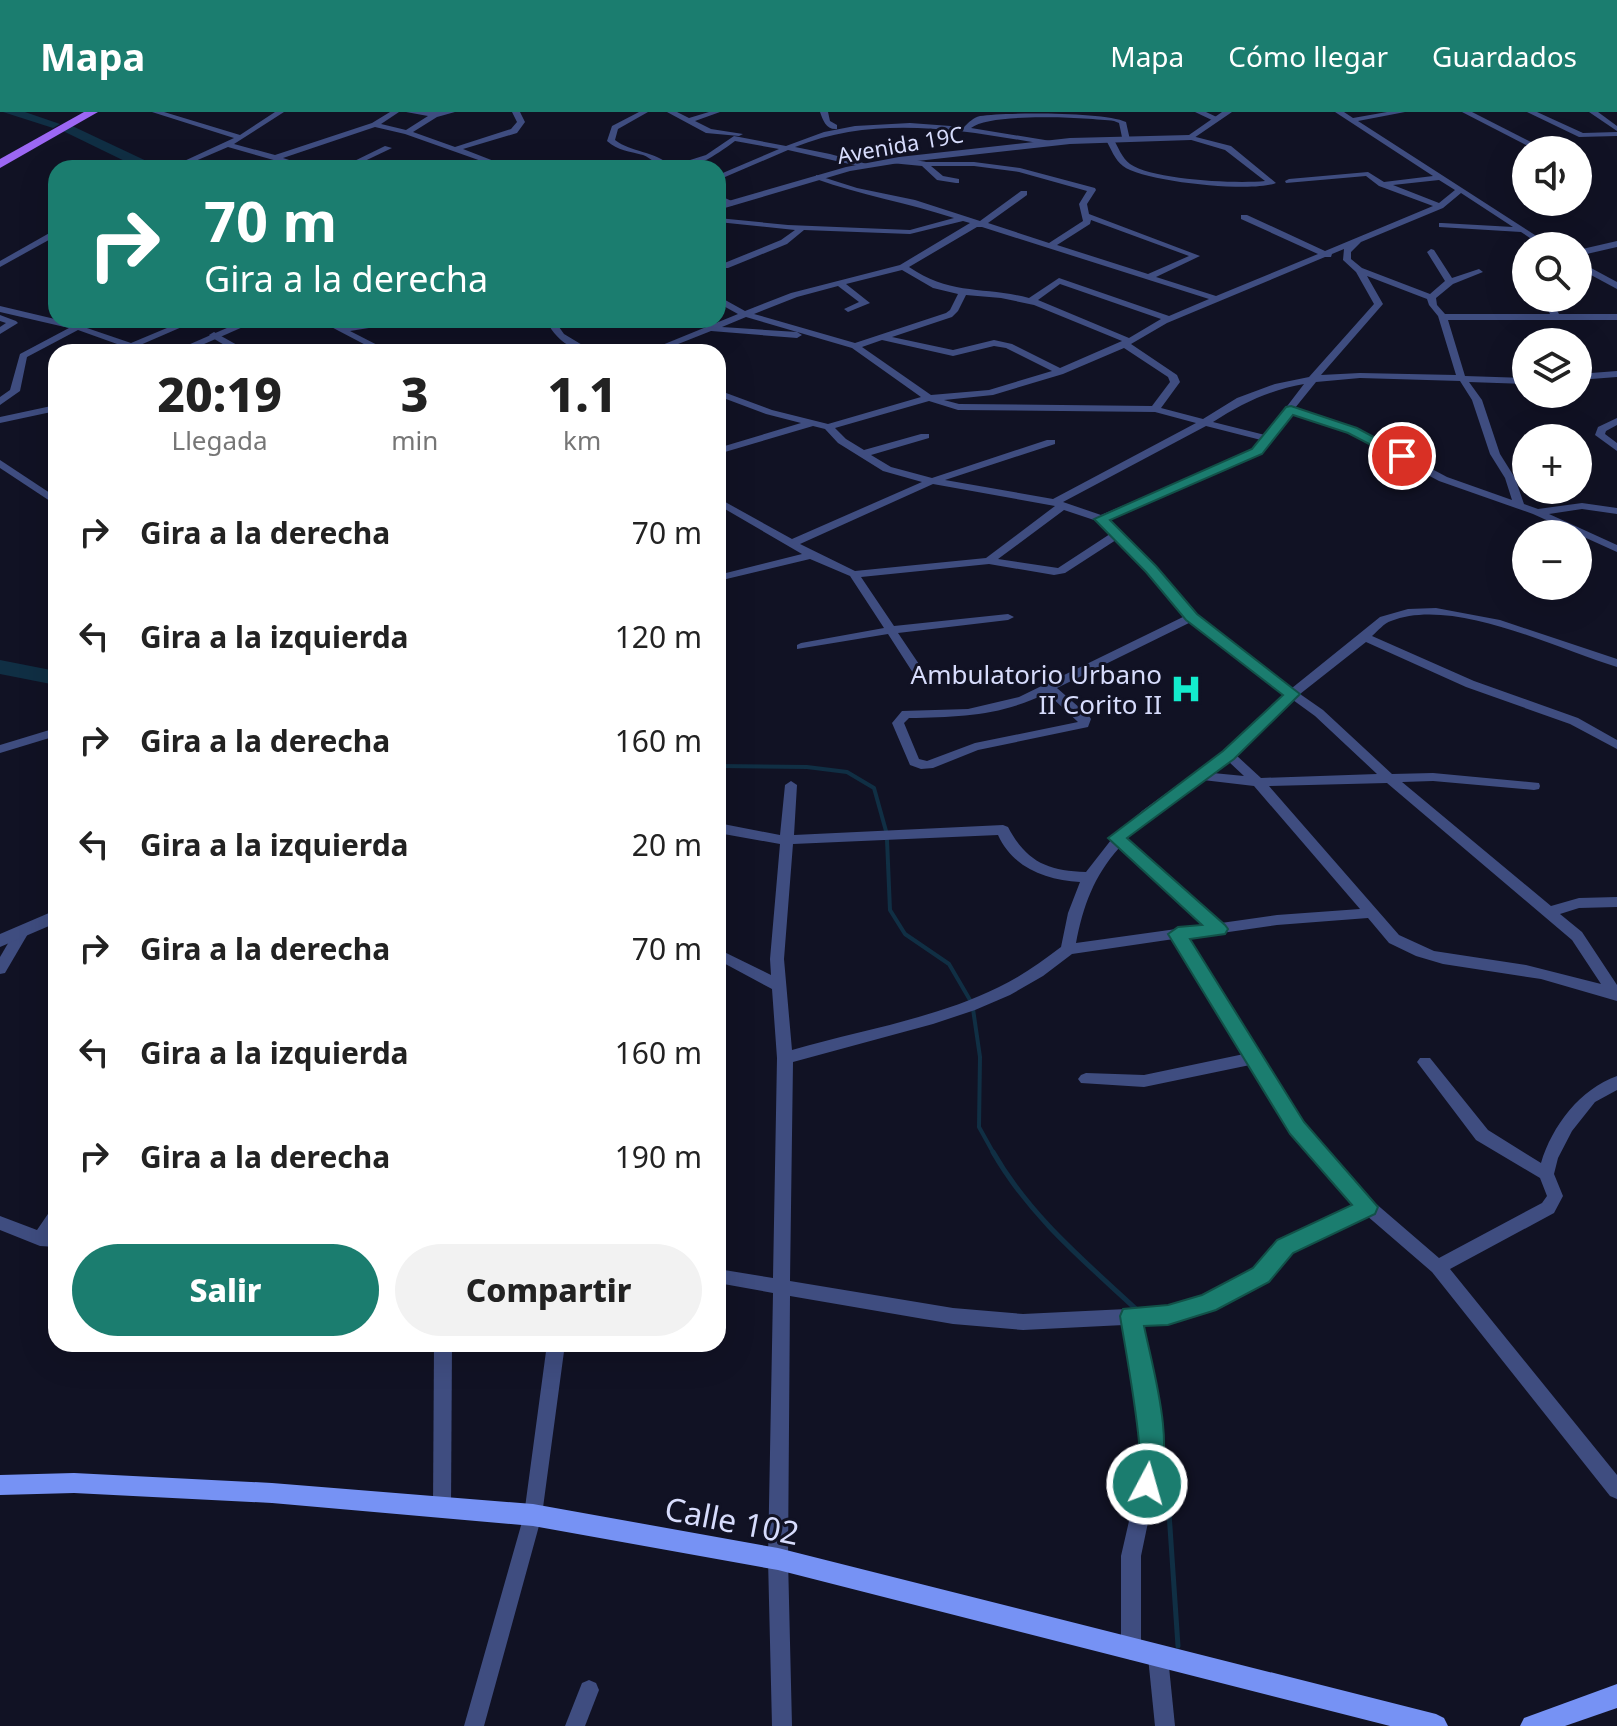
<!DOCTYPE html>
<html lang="es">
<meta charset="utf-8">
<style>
:root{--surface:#fff;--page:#f2f2f2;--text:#222;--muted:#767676;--accent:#1b7d6f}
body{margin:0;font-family:"Noto Sans",sans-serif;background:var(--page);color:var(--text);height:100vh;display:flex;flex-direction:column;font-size:30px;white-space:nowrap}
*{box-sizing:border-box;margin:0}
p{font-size:26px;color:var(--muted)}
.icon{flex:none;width:44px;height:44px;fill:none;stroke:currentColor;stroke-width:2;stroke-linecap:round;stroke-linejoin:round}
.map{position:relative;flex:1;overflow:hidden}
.details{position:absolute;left:48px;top:232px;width:678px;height:1008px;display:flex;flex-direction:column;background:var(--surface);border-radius:24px;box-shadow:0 8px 32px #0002}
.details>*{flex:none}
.banner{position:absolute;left:48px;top:48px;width:678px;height:168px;border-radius:24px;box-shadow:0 8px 32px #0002;background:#1b7d6f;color:#fff;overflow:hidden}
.fabs{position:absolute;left:1512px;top:24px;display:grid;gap:16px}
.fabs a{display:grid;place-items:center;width:80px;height:80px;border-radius:50%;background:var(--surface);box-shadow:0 8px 32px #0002;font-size:40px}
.pin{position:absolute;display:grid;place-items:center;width:68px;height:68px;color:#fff;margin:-34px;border:4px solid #fff;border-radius:50%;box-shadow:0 2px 8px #0007}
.me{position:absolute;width:88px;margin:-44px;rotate:6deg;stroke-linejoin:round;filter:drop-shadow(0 0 6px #0008)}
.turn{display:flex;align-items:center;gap:28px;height:168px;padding:0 24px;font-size:36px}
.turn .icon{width:104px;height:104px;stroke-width:2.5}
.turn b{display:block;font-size:56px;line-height:68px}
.eta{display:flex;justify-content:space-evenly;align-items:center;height:136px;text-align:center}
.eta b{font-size:48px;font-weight:800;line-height:56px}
.button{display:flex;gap:16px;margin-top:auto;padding:16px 24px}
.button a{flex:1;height:92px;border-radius:48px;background:var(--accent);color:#fff;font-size:32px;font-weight:800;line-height:92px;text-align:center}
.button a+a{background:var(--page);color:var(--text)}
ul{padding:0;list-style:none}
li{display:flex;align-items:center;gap:24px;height:104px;padding:0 24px}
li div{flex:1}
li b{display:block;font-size:30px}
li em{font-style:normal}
header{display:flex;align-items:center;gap:48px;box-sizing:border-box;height:112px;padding:0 40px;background:var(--accent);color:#fff}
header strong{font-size:38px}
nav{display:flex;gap:44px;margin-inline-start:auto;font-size:28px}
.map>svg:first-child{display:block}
</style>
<header>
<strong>Mapa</strong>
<nav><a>Mapa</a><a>Cómo llegar</a><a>Guardados</a></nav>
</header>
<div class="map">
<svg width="1617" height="1614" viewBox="0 0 1617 1614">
<rect width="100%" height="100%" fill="#111224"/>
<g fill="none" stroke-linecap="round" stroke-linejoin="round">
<!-- stream-far1 -->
<g stroke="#102f44" stroke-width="4">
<path d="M 718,654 L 807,655 L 847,660 L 874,676 L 886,719"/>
<path d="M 887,728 L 890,798 L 905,822 L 949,852 L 970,888"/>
<path d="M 973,897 L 980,945 L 979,1015 L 994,1042"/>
</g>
<!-- stream -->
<g stroke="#102f44" stroke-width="5">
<path d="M 993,1040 C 1029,1103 1083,1148 1136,1197"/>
<path d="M 1158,1318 L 1167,1371 L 1178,1534"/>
</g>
<!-- river -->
<g fill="#102f44" fill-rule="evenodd">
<path d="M 3,0 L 25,0 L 60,12 L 53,16 Z"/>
<path d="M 68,12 L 155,53 L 157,56 L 139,56 L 63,19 L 63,13 Z"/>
<path d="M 0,548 L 56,559 L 56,573 L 0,562 Z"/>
</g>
<!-- minor -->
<g fill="#3f4d80" fill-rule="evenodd">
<path d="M 152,0 L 164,0 L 240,23 L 275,0 L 284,0 L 234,32 L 275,43 L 372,11 L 390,0 L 399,0 L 381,12 L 406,18 L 428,4 L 406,0 L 455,0 L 437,5 L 413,20 L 455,35 L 511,17 L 517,10 L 512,0 L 520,0 L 525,10 L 517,21 L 463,37 L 512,56 L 501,56 L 405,22 L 375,15 L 283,46 L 314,56 L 302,56 L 228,35 L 179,56 L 169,56 L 234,26 Z"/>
<path d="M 639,0 L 648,0 L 618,17 L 615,28 C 632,41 653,38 671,54 L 706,43 L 734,24 L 786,34 L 824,20 L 855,14 L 910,11 L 964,15 C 969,10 973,6 980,4 C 1006,0 1105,0 1126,10 L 1130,28 L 1123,30 L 1119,11 L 1114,9 C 1086,6 991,0 971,16 L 1051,29 L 1051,33 L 1048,33 C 965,18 876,2 795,35 L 830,42 L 867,52 L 867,56 L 788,38 L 718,68 L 718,63 L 779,37 L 735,29 C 719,41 687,64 665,56 C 657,53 651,46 643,43 C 629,39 618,39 607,29 L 612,14 Z"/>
<path d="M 667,0 L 677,0 L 689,6 L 709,0 L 720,0 L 695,9 L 711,17 L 743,22 L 739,24 L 706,21 Z"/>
<path d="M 820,0 L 828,0 L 830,9 L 837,13 L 837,17 C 826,18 823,8 820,0 Z"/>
<path d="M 1195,0 L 1206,0 L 1221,7 L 1214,9 Z"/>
<path d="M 1335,0 L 1344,0 L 1353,6 L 1387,0 L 1405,0 L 1358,9 L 1552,134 L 1542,134 L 1521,120 L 1439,115 L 1439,111 L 1442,111 L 1513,115 L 1461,81 L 1443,96 L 1361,130 L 1351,140 L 1351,147 L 1362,156 L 1430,182 L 1445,169 L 1427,140 L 1431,137 L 1434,138 L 1452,166 L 1479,157 L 1483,160 L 1453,172 L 1436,186 L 1437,193 L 1445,202 L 1550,202 L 1542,186 L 1550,186 L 1559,202 L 1617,202 L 1617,208 L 1448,208 L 1465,264 L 1526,266 L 1526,272 L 1469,270 L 1482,288 L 1500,342 L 1515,366 L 1524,392 L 1538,397 L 1582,391 L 1617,396 L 1617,402 L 1582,397 L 1549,402 L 1617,433 L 1617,440 L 1533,402 L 1439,369 L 1349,321 L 1292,301 L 1261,342 L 1108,408 L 1155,455 L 1196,503 L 1249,545 L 1292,576 L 1380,505 L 1408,497 L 1436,496 L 1500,508 L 1617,547 L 1617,555 C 1557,537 1453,484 1391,509 C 1384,511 1378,519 1372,524 L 1474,569 L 1578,606 L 1617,628 L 1617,637 L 1570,612 L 1466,575 L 1366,530 L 1300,582 L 1323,598 L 1392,662 L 1433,661 L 1539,671 L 1540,674 L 1539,677 L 1534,678 L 1433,669 L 1402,670 L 1551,794 L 1579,786 L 1617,785 L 1617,795 L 1579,796 L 1560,802 L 1582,820 L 1617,873 L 1617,889 L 1541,867 L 1443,852 L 1416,844 L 1389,831 L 1368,806 L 1277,813 L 1187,826 L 1303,1011 L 1374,1090 L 1439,1146 L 1542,1091 L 1547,1084 L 1540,1066 L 1476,1028 L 1420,954 L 1417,950 L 1420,946 L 1430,946 L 1488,1018 L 1541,1051 C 1552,1014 1580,977 1617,964 L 1617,978 L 1595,990 L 1572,1019 L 1558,1046 L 1554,1062 L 1563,1084 L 1554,1101 L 1450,1157 L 1617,1363 L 1617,1387 L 1610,1384 L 1432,1160 L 1366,1103 L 1291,1140 L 1267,1168 L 1214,1196 L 1168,1211 L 1141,1212 L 1157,1293 L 1161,1348 L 1141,1444 L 1141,1538 L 1138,1545 L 1131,1548 L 1124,1545 L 1121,1538 L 1121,1444 L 1143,1348 L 1139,1293 L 1124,1213 L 1023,1218 L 953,1212 L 790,1184 L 788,1447 L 792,1614 L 772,1614 L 768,1447 L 773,1181 L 718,1171 L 718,1157 L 773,1166 L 777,946 L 772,877 L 718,848 L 718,837 L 771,863 L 770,847 L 780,732 L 718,721 L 718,711 L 780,723 L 785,673 L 791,669 L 797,673 L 794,723 L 1003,713 L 1008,715 C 1026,749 1047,759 1086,760 L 1111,728 L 1111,723 L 1116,722 L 1142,699 L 1232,633 L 1285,582 L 1241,551 L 1191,510 L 1057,576 L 1089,604 L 1091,607 L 1088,615 L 978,638 L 933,656 L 921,657 L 910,653 L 892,611 L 902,599 L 968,597 L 1019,585 L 1185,504 L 1147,459 L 1116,428 L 1065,461 L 1054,463 L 989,452 L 861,465 L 894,514 L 1008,502 L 1014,505 L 1008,508 L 898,521 L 925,561 L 923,564 L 915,564 L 888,522 L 797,537 L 797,533 L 801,531 L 884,516 L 850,464 L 810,447 L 718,469 L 718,463 L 802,442 L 718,393 L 718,386 L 792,427 L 922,370 L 883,359 L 838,331 L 825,317 L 813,314 L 718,342 L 718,336 L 801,311 L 766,302 L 718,284 L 718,278 L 772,298 L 828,312 L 921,285 L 852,236 L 746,205 L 722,215 L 797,220 L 802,223 L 797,226 L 711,219 L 658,240 L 645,240 L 738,202 L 718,191 L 718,184 L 745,199 L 791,181 L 900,153 L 970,111 L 963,109 L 910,122 L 804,118 L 787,132 L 728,156 L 722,156 L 722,152 L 781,128 L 795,118 L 718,110 L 718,106 L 788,113 L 910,118 L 954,106 C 908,91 861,83 816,67 L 816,63 L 857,76 L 915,88 L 980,109 L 1021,79 L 1027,79 L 1027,83 L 988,111 L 1049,131 L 1083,109 L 1079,92 L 1087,79 L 1019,60 L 974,54 L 931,54 L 943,64 L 959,67 L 959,71 L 956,71 L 937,68 L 922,54 L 891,51 L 891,47 C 896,47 924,49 926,50 L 974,50 L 1020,56 L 1095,76 L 1096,78 L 1087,92 L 1089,102 L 1200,144 L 1156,165 L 1216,184 L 1318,142 L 1241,107 L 1241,103 L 1247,103 L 1325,139 L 1433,94 L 1379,74 L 1366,64 L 1286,71 L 1285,69 L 1289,67 L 1368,60 L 1384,70 L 1433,64 ZM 1439,68 L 1455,78 L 1439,91 L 1393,73 ZM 1091,108 L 1189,144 L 1148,162 L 1057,133 L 1090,112 ZM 977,115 L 982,115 L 1209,187 L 1169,204 L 1059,166 L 1029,186 C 984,174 951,184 909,155 ZM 1344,137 L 1343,148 L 1356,160 L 1374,192 L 1309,265 L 1275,272 L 1237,286 L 1203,307 L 1161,296 L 1180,270 L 1177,263 L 1131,232 L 1167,211 L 1325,145 L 1331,145 L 1332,142 ZM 902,158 L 933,176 L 958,182 L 950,198 L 946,201 L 855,231 L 754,202 L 797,185 L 838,174 L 859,190 L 844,197 L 848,200 L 870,191 L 846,172 ZM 1367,164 L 1427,187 L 1429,193 L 1438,204 L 1456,263 L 1360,261 L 1321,263 L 1383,192 ZM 1060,172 L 1161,207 L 1129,226 L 1038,188 ZM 966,183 L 1001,186 L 1034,193 L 1122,229 L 1060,256 L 1012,232 L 994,228 L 953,238 L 892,225 L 952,205 L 958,199 ZM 882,228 L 953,244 L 994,234 L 1006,236 L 1052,259 L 989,278 L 931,283 L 862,235 ZM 1124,236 L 1168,265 L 1170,270 L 1152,294 L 959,292 L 944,288 L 993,283 L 1063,262 ZM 1360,266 L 1460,269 L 1472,288 L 1490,342 L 1505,366 L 1512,388 L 1447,365 L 1357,317 L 1295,296 L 1316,270 ZM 1304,272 L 1265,323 L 1213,310 C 1242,291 1270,278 1304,272 ZM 929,289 L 958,298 L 1155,300 L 1196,311 L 1053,387 L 945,368 L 1055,332 L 1055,328 L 1047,328 L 932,366 L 891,355 L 871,343 L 929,326 L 929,322 L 921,322 L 864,338 L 846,327 L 835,316 ZM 1206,314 L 1261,328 L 1253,338 L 1101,403 L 1063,390 ZM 933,372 L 1055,394 L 986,446 L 855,459 L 800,432 ZM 1064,398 L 1097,409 L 1110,422 L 1058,456 L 998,447 ZM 1047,581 L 1078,610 L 975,631 L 927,649 L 919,647 L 904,611 L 909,606 C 960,605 1001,604 1047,581 ZM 1293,588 L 1315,604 L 1377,662 L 1261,666 L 1236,643 ZM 1228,649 L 1244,664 L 1213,661 ZM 1203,668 L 1254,674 L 1360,797 L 1277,803 L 1221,811 L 1126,728 L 1152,705 ZM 1387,671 L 1572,828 L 1601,872 L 1526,853 L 1434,839 L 1399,823 L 1269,674 ZM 998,723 C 1013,756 1046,768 1080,770 L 1068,801 L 1061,835 C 1041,850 1022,864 999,875 C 934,907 861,918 792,938 L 784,847 L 793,732 ZM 1119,736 L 1205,813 L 1076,831 C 1083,794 1094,764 1119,736 ZM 1174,827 L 1244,942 L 1144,963 L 1086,961 L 1081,963 L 1078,967 L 1081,971 L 1144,975 L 1250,953 L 1291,1021 L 1356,1093 L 1279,1130 L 1255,1158 L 1204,1185 L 1168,1195 L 1023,1202 L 953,1196 L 790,1169 L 793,950 L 933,912 L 975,898 L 1010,883 L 1043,864 L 1072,842 Z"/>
<path d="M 1462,0 L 1472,0 L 1539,34 L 1532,36 Z"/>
<path d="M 1527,0 L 1537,0 L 1583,21 L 1617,20 L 1617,24 L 1579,25 Z"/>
<path d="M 1589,0 L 1598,0 L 1617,14 L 1617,19 Z"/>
<path d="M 1188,23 L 1231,34 L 1276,71 C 1254,81 1143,70 1123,54 C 1115,48 1111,37 1106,28 L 1113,26 C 1118,35 1122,46 1130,52 C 1153,68 1236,72 1265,69 L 1225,38 L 1188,27 Z"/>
<path d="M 385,34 L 392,36 L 350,56 L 340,56 Z"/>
<path d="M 718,83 L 734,90 L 735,92 L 731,94 L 718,88 Z"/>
<path d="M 53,119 L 56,119 L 56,124 L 0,155 L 0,149 Z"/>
<path d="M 1617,129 L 1617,135 L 1578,144 L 1578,138 Z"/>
<path d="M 1578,149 L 1617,170 L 1617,177 L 1578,156 Z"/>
<path d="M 0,194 L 76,212 L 83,208 L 94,208 L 84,215 L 131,231 L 186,208 L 198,208 L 131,237 L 78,218 L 27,245 L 20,279 L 0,293 L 0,285 L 10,278 L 20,242 L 69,216 L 0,200 Z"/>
<path d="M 0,203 L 16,209 L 18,211 L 0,222 L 0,215 L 6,211 L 0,209 Z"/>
<path d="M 318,208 L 329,208 L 342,215 L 383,208 L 404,208 L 400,211 L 350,219 L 391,240 L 379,240 Z"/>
<path d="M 546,208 L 554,208 L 564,222 L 594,240 C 572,240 555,227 546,208 Z"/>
<path d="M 214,220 L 246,238 L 248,240 L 236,240 L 211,225 L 209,223 Z"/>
<path d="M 415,237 L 444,237 L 449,240 L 410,240 Z"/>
<path d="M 1617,259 L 1617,265 L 1578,268 L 1578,262 Z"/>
<path d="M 56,293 L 56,299 L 0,311 L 0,305 Z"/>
<path d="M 1617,306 L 1617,313 L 1606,319 L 1605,322 L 1617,331 L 1617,339 L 1595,323 L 1598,315 Z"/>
<path d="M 0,348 L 56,385 L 56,393 L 0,356 Z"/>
<path d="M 56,616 L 56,624 L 0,641 L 0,633 Z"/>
<path d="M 22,815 L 29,820 L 5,861 L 0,862 L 0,845 L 17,816 Z"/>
<path d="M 56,1097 L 56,1117 L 54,1121 L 56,1121 L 56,1135 L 40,1134 L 0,1118 L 0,1104 L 37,1118 L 50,1099 Z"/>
<path d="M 434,1232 L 452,1232 L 451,1396 L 449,1403 L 442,1405 L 435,1403 L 433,1396 Z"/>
<path d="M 547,1232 L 565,1232 L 542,1403 L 484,1614 L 464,1614 L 524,1403 Z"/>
<path d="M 1158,1535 L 1165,1538 L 1168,1545 L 1175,1614 L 1155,1614 L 1148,1545 L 1151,1538 Z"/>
<path d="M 589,1568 L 596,1571 L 599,1578 L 585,1614 L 565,1614 L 582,1571 Z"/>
</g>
<!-- tertiary -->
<g fill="#3f4d80" fill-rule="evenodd">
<path d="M 1222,0 L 1232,0 L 1191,28 L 1070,32 L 899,51 L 850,59 L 718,98 L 718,92 L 846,55 L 899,45 L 1070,26 L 1189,23 Z"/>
<path d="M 245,208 L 259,208 L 186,240 L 172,240 Z"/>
<path d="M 56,798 L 56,811 L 0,835 L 0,822 Z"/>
</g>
<!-- secondary -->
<g fill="#7692f4" fill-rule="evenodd">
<path d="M 74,1361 L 272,1371 L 533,1392 L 778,1436 L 1436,1602 L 1444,1606 L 1448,1614 L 1390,1614 L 778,1458 L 533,1414 L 272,1391 L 74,1381 L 0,1383 L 0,1363 Z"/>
<path d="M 1617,1572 L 1617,1596 L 1565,1614 L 1520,1614 L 1524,1606 Z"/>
</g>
<!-- primary -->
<path fill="#9c67f3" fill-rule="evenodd" d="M 84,0 L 98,0 L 0,56 L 0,47 Z"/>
</g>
<!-- route -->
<path fill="#1b7d6f" stroke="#125148" stroke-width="2" d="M 1291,294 L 1357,316 L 1409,344 L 1398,347 L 1348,321 L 1293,303 L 1262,342 L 1110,408 L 1156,454 L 1197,502 L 1300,582 L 1234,647 L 1127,726 L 1225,813 L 1228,817 L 1225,822 L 1190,827 L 1304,1010 L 1378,1095 L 1375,1102 L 1293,1141 L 1269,1170 L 1216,1198 L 1168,1213 L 1144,1214 C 1154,1262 1176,1334 1156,1380 L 1147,1384 L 1138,1380 C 1132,1366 1140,1347 1139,1330 C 1135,1288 1127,1246 1120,1204 L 1123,1197 L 1168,1193 L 1202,1183 L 1253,1156 L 1277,1128 L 1352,1093 L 1290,1022 L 1168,822 L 1178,815 L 1202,813 L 1108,726 L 1223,639 L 1283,583 L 1186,508 L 1146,460 L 1094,407 L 1252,337 L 1286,295 Z"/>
<!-- icons -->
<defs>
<symbol id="hospital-bare" viewBox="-9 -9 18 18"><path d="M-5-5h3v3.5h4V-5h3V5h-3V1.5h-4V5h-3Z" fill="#13eccd" stroke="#111224" stroke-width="2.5" paint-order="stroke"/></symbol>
</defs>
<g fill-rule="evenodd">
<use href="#hospital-bare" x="1164" y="555" width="44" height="44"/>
</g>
<g text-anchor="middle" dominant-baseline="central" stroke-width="6" stroke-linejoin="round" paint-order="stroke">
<!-- far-street labels -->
<g font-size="22" fill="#d7dcfc" stroke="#111224">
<text transform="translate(900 32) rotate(-10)">Avenida 19C</text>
</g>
<!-- poi labels -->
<g font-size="26" fill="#d7dcfc" stroke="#111224" text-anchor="end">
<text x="1162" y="562">Ambulatorio Urbano<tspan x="1162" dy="30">II Corito II</tspan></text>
</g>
<!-- near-street labels -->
<g font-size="32" fill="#d7dcfc" stroke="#111224">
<text transform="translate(732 1408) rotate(11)">Calle 102</text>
</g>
</g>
</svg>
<div class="fabs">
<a><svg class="icon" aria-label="sound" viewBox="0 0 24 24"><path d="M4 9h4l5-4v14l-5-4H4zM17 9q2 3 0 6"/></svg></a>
<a><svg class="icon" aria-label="search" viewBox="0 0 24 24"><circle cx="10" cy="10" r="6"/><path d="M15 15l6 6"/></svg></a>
<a><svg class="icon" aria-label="layers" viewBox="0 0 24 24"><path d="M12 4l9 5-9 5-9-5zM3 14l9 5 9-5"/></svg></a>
<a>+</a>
<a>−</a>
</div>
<div class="pin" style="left:1402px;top:344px;background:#d93025"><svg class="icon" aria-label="arrive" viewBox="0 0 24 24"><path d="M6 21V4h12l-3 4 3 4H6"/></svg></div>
<svg class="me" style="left:1147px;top:1372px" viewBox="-20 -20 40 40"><circle r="17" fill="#1b7d6f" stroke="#fff" stroke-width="3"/><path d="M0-11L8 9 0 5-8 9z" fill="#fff"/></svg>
<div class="banner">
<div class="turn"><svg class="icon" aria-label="right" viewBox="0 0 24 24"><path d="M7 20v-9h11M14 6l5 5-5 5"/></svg><div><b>70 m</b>Gira a la derecha</div></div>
</div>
<section class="details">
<div class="eta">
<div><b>20:19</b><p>Llegada</p></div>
<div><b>3</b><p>min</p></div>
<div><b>1.1</b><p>km</p></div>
</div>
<ul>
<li><svg class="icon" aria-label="right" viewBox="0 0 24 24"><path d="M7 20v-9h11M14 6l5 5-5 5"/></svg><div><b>Gira a la derecha</b></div><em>70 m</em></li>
<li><svg class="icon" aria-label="left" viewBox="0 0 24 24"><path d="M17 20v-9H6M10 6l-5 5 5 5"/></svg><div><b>Gira a la izquierda</b></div><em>120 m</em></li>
<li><svg class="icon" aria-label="right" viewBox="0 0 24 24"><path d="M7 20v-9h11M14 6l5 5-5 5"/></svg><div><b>Gira a la derecha</b></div><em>160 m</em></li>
<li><svg class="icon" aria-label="left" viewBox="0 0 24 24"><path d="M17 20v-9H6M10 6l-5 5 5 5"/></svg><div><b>Gira a la izquierda</b></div><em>20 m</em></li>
<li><svg class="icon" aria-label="right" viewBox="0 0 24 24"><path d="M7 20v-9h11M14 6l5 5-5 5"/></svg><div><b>Gira a la derecha</b></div><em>70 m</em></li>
<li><svg class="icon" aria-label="left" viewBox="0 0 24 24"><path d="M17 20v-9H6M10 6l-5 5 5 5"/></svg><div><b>Gira a la izquierda</b></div><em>160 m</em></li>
<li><svg class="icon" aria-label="right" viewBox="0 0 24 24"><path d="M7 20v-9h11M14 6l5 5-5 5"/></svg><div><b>Gira a la derecha</b></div><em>190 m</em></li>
</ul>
<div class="button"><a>Salir</a><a>Compartir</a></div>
</section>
</div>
